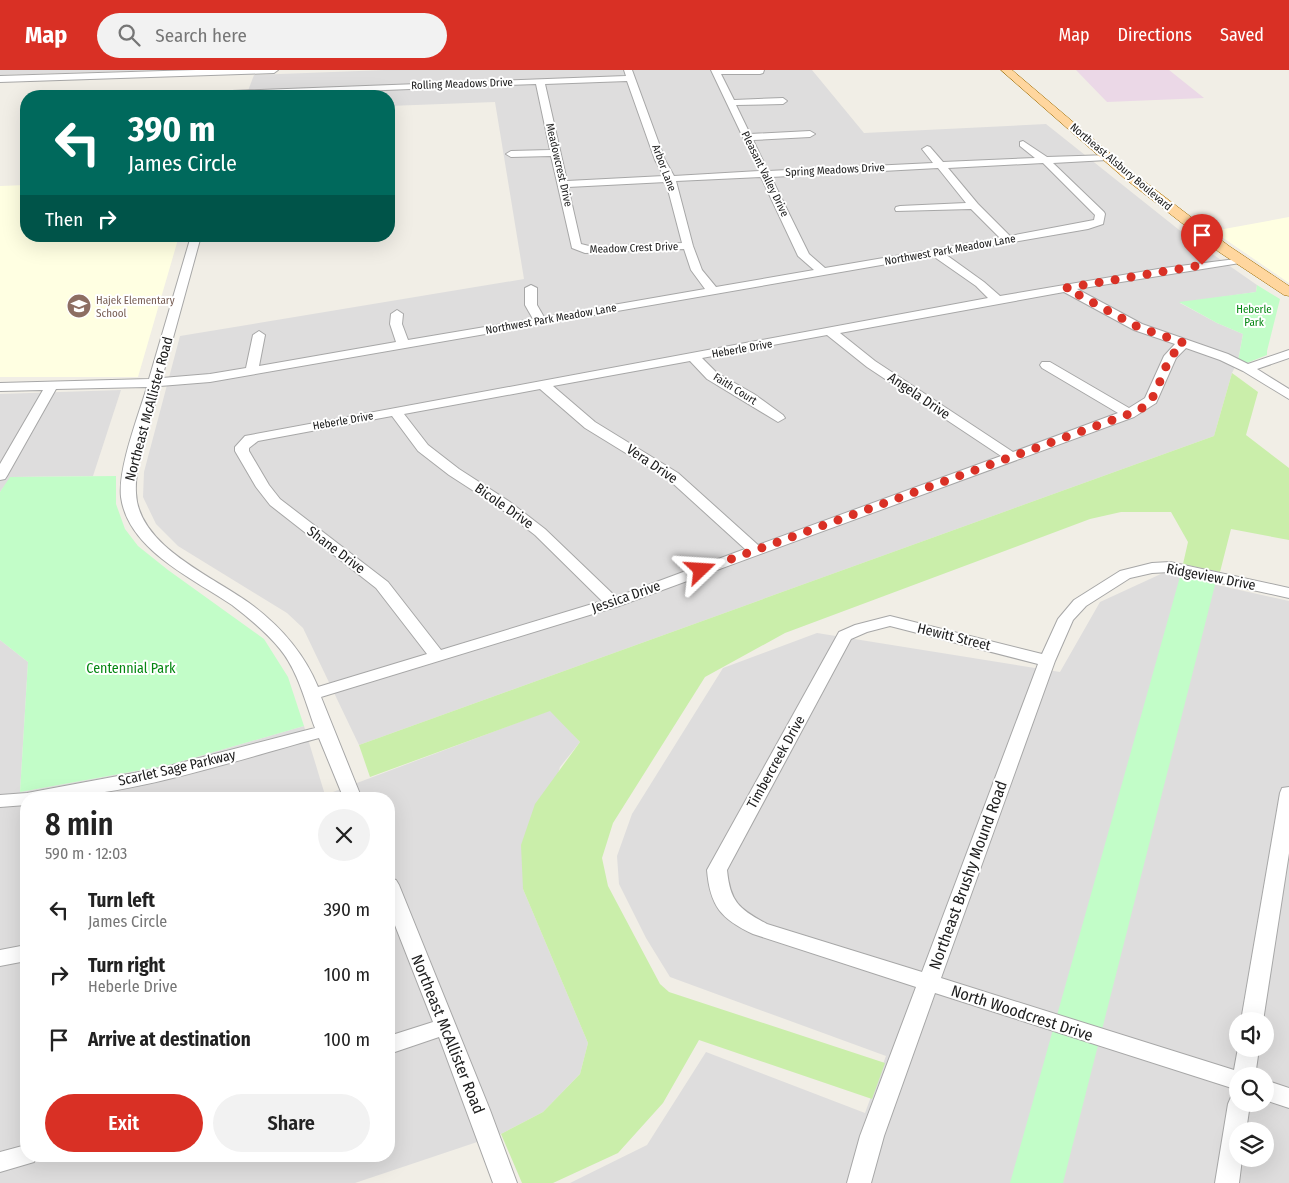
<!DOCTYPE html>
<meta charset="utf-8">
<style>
:root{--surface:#fff;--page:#f2f2f2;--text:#222;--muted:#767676;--accent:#d93025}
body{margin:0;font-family:"Fira Sans Condensed",sans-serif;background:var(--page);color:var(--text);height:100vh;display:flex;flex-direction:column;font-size:19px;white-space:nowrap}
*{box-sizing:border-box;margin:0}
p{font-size:16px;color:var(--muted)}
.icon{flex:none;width:28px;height:28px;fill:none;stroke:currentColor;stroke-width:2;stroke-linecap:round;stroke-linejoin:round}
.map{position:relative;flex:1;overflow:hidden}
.sheet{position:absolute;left:20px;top:722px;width:375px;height:370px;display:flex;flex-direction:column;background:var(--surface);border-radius:20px;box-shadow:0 5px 20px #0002}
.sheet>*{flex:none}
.banner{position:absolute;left:20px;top:20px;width:375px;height:152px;border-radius:20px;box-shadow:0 5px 20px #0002;background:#00695c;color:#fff;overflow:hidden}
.controls{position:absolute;left:1229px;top:942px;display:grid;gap:10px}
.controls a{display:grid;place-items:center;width:45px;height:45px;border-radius:50%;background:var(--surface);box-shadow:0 5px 20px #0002;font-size:25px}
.pin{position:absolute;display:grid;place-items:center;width:42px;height:42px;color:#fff;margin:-51px -21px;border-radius:50% 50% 50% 0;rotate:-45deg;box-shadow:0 0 5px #0007}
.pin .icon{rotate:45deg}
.me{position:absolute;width:55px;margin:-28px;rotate:70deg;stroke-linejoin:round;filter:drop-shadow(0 0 4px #0008)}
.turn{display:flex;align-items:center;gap:18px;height:105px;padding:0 25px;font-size:22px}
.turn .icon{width:65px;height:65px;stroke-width:2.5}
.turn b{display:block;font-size:35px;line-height:42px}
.then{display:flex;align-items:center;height:48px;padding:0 25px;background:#0003;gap:10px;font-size:19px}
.round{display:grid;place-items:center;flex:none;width:52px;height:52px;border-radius:26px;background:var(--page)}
.overview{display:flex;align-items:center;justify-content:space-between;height:85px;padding:0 25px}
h1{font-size:30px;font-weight:600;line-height:38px}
.action{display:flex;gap:10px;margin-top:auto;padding:10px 25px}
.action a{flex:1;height:58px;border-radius:30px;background:var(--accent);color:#fff;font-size:20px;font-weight:600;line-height:58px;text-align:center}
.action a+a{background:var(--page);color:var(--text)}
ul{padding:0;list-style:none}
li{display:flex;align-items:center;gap:15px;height:65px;padding:0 25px}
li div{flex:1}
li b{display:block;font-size:19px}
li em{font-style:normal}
header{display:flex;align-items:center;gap:30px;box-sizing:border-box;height:70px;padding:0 25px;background:var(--accent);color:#fff}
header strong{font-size:24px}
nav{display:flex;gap:28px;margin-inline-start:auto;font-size:18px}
.search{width:350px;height:45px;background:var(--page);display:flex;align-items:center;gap:12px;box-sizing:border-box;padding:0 18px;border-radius:28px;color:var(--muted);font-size:19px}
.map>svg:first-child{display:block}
</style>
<header>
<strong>Map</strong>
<div class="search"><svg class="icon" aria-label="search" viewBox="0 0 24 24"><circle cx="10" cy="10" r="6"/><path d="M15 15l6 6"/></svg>Search here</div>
<nav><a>Map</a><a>Directions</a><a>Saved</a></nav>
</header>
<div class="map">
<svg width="1289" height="1113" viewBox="0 0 1289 1113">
<rect width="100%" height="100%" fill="#f1eee6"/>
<!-- residential -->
<g fill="#dedddd" fill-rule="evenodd">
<path d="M 0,0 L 165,0 L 0,5 Z"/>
<path d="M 385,0 L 812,0 L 864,63 L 1046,54 L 1188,167 L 1257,215 L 1256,222 L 1180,233 L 1217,253 L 1243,264 L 1238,291 L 1232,303 L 1214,366 L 359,675 L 303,558 L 287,543 L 178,476 L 156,454 L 143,427 L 144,402 L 180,266 L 524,209 L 495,32 L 389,36 L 389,26 L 246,26 L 254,5 Z"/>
<path d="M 121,320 L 93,406 L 11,407 L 0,422 L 0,324 Z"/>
<path d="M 1163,503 L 1289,531 L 1289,1113 L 570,1113 L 647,1075 L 706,982 L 865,1043 L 886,986 L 670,907 L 646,868 L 619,814 L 617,786 L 632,744 L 723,598 L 817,563 L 1060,602 L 1100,532 ZM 1238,951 L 1265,951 L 1265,979 L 1238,979 ZM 1238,1006 L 1265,1006 L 1265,1034 L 1238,1034 ZM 1238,1061 L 1265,1061 L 1265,1089 L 1238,1089 Z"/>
<path d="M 0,570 L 28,592 L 20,722 L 169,695 L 304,656 L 325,725 L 551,640 L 580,672 L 560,697 L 523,819 L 588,973 L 580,1004 L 543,1042 L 501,1064 L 355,1113 L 0,1113 ZM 26,729 L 389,729 L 389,1086 L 26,1086 Z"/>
</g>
<!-- industrial -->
<path fill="#ebd8e7" d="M 1076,0 L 1169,0 L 1204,28 L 1107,32 Z"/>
<!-- education -->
<g fill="#ffffe2">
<path d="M 26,115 L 26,166 L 179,166 L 138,307 L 0,307 L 0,116 Z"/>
<path d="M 1289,147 L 1289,213 L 1213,161 Z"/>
</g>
<!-- grass -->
<path fill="#caeeaa" d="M 1232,303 L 1258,322 L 1246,365 L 1289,398 L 1289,470 L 1231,459 L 1220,502 L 1183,494 L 1188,472 L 1171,442 L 1121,442 L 1090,449 L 785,563 L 705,607 L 613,753 L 602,788 L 608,816 L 660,914 L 669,922 L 885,993 L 872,1029 L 699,970 L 663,1033 L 618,1083 L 553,1113 L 522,1113 L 501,1064 L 543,1042 L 580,1004 L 588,973 L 523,819 L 521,775 L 535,734 L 580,672 L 550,641 L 370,707 L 359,675 L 1214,366 Z"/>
<!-- park -->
<g fill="#c2fdc8">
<path d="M 1257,215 L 1280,229 L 1267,281 L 1267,285 L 1247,293 L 1238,291 L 1243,264 L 1217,253 L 1179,232 L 1256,222 Z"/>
<path d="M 116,406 L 116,434 L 125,459 L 138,476 L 168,500 L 264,569 L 288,607 L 304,656 L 169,695 L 20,722 L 28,592 L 0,570 L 0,422 L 10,407 Z"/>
<path d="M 1181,503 L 1216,511 L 1063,1113 L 1010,1113 Z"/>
</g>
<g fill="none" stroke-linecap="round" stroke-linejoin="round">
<defs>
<g id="minor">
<path d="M 196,0 L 278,0 L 274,3 L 0,12 L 0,6 Z"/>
<path d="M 624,0 L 632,0 L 665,90 L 674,106 L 759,101 L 711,0 L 764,0 L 763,3 L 760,4 L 721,4 L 734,30 L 783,28 L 787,31 L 783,34 L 736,35 L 750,64 L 810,61 L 815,64 L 810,67 L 753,70 L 768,101 L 933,93 L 922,79 L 927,76 L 930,77 L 943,92 L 1035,88 L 1020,76 L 1020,72 L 1023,71 L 1047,87 L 1110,85 L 1112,87 L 1107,90 L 1053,93 L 1104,142 L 1105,144 L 1103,154 L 1088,159 L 945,184 L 984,212 L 1000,226 L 1164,198 L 1244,188 L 1246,190 L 1244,192 L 1240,193 L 1077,219 L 1142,254 L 1228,284 L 1248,294 L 1289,280 L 1289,288 L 1257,299 L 1289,319 L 1289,329 L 1243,301 L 1220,290 L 1186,278 L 1176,288 L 1156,333 L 1134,347 L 619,536 L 321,627 L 362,729 L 344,729 L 319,668 C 226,693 122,729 26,729 L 26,735 L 0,737 L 0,725 L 27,723 L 161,698 L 315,658 C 305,631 298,601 280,579 C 266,562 249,548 232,535 C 194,509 128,480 121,427 C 118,398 138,347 147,317 L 56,319 L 7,406 L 5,409 L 0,410 L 0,394 L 43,320 L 0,321 L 0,313 L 149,309 L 191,166 L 201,166 L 162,308 L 210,304 L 246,298 L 253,265 L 259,261 L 265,265 L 259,296 L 396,272 L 390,254 L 391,244 L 397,240 L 403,244 L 402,254 L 408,270 L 533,249 L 525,235 L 525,218 L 531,215 L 537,218 L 537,235 L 544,247 L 705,219 L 691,200 L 684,179 L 585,183 L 572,178 L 551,86 L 511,87 L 506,84 L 511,81 L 550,80 L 536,14 L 235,26 L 232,25 L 232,21 L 626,6 ZM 627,11 L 655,90 L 664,106 L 567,111 L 545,14 ZM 1043,93 L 1095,145 L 1094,150 L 1010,166 L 978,134 L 948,98 ZM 938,98 L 966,133 L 900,136 L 896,137 L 895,139 L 896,141 L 971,139 L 1000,168 L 825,198 L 809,184 L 771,107 ZM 761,107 L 798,186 L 814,200 L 716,217 L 702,200 L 693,176 L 676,111 ZM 666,112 L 682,173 L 593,177 L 581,174 L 568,117 ZM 933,186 L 976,216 L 988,228 L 245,366 L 235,377 L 235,381 L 256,417 L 270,435 L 376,518 L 427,584 L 318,617 C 304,583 281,557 252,535 C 215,507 138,477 136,423 C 134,392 152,347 160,316 L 210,312 ZM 1064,222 L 1134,260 L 1175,274 L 1164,286 L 1145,328 L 1129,338 L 1050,292 L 1042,292 L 1040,295 L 1042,298 L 1118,343 L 1013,382 L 875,291 L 840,263 ZM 827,265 L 867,297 L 1001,386 L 758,475 L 678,403 L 595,352 L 553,316 L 690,291 L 707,309 L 778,352 L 785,348 L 783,345 L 754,324 L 717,303 L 702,288 ZM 540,319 L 585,358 L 668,409 L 745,479 L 616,527 L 545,459 L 510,432 L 459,399 L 428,375 L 404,344 ZM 392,346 L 418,381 L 449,405 L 500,438 L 535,465 L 602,531 L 441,580 L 388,512 L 280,429 L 269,415 L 249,381 L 249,378 L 258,371 Z"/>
<path d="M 1170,492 L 1289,518 L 1289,528 L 1170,502 L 1152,503 L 1130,508 L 1086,536 L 1073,550 L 1055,591 L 941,908 L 1234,1000 L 1238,978 L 1259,979 L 1255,1006 L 1238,1006 L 1238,1020 L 935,923 L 884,1066 L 871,1113 L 847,1113 L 860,1066 L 916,917 L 753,864 C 721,849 710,836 707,800 L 839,562 L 855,555 L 890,546 L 1042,584 L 1058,549 L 1074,530 L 1120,501 L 1152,493 ZM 890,556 L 1038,594 L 922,902 L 767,854 C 739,839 730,832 727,800 L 851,569 L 867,562 Z"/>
<path d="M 1289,717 L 1289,783 L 1263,951 L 1241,951 L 1280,723 L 1282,718 Z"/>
<path d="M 389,808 L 396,810 L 399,815 L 490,1040 L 517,1113 L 493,1113 L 439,967 L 389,984 L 389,966 L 433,952 L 389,840 Z"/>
<path d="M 26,875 L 26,891 L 0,896 L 0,880 Z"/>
<path d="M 1265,1010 L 1289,1018 L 1289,1038 L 1265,1030 Z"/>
<path d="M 1238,1025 L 1238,1034 L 1250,1034 L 1246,1061 L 1238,1061 L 1238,1089 L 1242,1089 L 1239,1113 L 1215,1113 L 1228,1034 L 1231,1027 Z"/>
<path d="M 26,1075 L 26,1086 L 37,1086 L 34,1092 L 0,1102 L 0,1082 Z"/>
</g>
<path id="major" d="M 1001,0 L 1012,0 L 1132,102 L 1229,176 L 1289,216 L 1289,226 L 1284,225 L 1219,182 L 1124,108 Z"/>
</defs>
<!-- minor casing -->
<use href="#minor" stroke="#a7a7a7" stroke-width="2"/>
<!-- major casing -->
<use href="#major" stroke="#9d6b00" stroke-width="1"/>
<!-- minor -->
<use href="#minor" fill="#fff" fill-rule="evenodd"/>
<!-- major -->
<use href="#major" fill="#ffd69e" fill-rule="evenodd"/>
</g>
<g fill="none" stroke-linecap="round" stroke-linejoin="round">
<!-- route -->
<path stroke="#d93025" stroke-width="9" stroke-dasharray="0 16.2" d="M 701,500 L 1129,344 C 1136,341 1147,337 1151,330 C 1164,309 1163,290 1184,273 L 1138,257 L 1066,218 L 1202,195"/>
</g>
<!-- icons -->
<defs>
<symbol id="school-disc" viewBox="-11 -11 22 22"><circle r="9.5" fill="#8d6e63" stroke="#fff"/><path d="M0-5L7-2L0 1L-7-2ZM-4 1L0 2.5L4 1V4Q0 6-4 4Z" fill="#fff"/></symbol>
</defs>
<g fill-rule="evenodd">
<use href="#school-disc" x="65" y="222" width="28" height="28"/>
</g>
<g text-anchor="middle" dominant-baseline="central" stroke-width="4" stroke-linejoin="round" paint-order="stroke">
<!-- far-street labels -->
<g font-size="11" fill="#202020" stroke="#fff">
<text transform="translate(462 14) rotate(-2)">Rolling Meadows Drive</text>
<text transform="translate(559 95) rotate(77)">Meadowcrest Drive</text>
<text transform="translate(1121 97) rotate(40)">Northeast Alsbury Boulevard</text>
<text transform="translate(664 98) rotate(69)">Arbor Lane</text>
<text transform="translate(835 100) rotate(-3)">Spring Meadows Drive</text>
<text transform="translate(765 104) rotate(64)">Pleasant Valley Drive</text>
<text transform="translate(634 178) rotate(-2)">Meadow Crest Drive</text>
<text transform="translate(950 180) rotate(-10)">Northwest Park Meadow Lane</text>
<text transform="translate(551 249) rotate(-10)">Northwest Park Meadow Lane</text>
<text transform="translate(742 279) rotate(-10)">Heberle Drive</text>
<text transform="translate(735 319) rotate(32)">Faith Court</text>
<text transform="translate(343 351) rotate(-10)">Heberle Drive</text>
</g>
<!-- far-education labels -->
<g font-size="11" fill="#785e54" stroke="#fff" text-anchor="start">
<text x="96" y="230">Hajek Elementary<tspan x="96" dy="13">School</tspan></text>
</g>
<!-- far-park labels -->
<g font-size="11" fill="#058712" stroke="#fff">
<text x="1254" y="239">Heberle<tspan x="1254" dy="13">Park</tspan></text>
</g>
<!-- street labels -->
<g font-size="14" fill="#202020" stroke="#fff">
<text transform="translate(919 326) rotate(34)">Angela Drive</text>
<text transform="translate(149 339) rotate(-75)">Northeast McAllister Road</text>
<text transform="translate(652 394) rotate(34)">Vera Drive</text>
<text transform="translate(504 436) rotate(35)">Bicole Drive</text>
<text transform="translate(336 480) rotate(37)">Shane Drive</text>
<text transform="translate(1211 507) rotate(11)">Ridgeview Drive</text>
<text transform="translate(626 527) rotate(-19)">Jessica Drive</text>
<text transform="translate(954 567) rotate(14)">Hewitt Street</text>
<text transform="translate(776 692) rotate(-61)">Timbercreek Drive</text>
<text transform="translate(177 698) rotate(-13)">Scarlet Sage Parkway</text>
</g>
<!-- park labels -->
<g font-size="14" fill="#058712" stroke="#fff">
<text x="131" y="598">Centennial Park</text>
</g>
<!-- near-street labels -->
<g font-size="16" fill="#202020" stroke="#fff">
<text transform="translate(968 805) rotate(-70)">Northeast Brushy Mound Road</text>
<text transform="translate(1022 943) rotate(18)">North Woodcrest Drive</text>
<text transform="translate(448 964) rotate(68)">Northeast McAllister Road</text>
</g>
</g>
</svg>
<div class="controls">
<a><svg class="icon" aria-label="sound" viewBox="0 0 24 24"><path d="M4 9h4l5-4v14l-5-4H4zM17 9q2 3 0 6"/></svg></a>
<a><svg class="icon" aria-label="search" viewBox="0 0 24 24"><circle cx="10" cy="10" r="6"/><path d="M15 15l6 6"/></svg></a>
<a><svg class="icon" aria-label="layers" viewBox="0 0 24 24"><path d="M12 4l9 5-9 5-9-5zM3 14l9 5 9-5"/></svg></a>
</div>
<div class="pin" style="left:1202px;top:195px;background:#d93025"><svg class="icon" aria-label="arrive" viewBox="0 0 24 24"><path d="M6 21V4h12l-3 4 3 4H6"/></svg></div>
<svg class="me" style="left:701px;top:500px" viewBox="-20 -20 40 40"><path d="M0-17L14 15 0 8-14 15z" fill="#d93025" stroke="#fff" stroke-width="4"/></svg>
<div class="banner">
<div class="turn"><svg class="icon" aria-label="left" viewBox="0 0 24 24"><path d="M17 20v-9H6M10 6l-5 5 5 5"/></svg><div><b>390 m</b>James Circle</div></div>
<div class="then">Then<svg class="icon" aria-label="right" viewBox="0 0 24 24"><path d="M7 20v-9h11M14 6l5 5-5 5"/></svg></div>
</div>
<section class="sheet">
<div class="overview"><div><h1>8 min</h1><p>590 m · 12:03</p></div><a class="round"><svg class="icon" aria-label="close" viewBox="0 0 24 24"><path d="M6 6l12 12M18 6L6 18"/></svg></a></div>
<ul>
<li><svg class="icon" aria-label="left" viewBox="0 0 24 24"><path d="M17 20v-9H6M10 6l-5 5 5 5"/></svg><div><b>Turn left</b><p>James Circle</p></div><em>390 m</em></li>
<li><svg class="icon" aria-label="right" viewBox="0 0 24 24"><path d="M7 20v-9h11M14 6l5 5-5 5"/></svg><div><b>Turn right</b><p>Heberle Drive</p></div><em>100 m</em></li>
<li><svg class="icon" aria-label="arrive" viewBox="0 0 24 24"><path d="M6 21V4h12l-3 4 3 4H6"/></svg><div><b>Arrive at destination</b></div><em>100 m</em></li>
</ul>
<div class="action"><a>Exit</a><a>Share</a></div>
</section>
</div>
